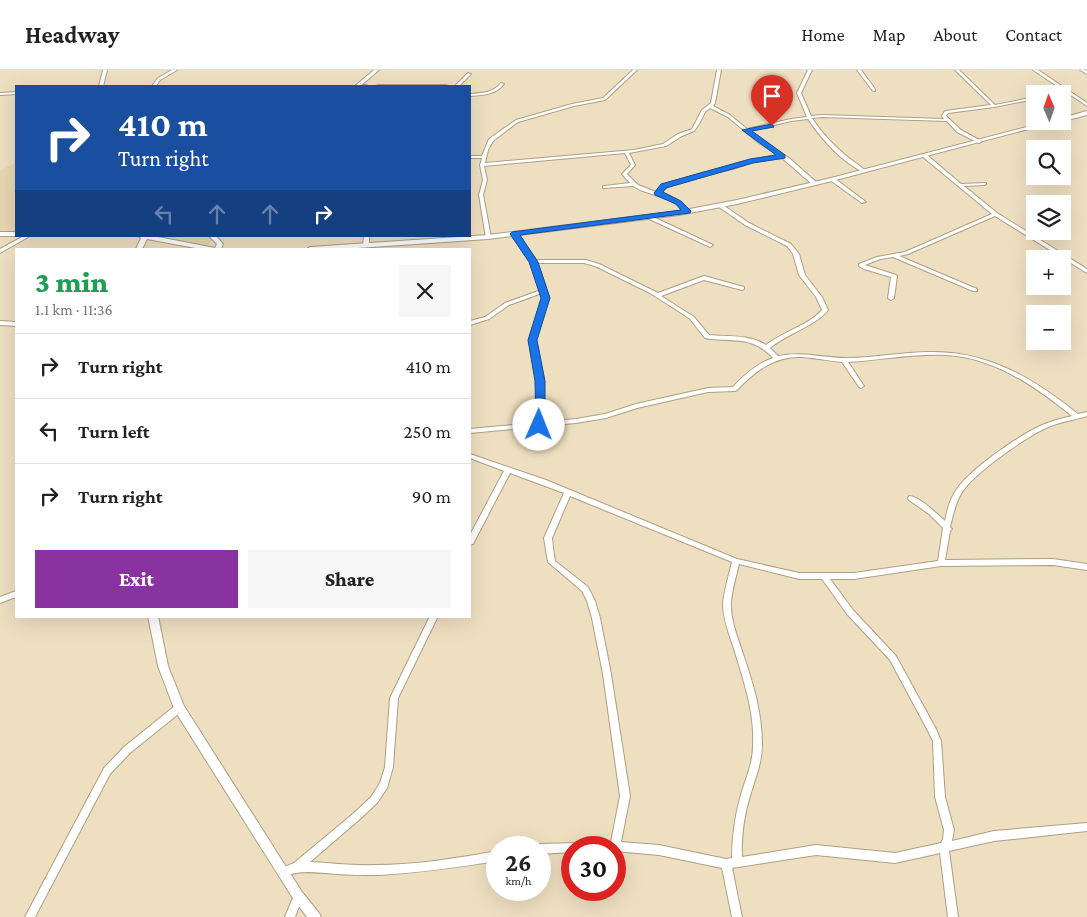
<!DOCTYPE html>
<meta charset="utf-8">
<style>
:root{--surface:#fff;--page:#f6f6f6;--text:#222;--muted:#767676;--line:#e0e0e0;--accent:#8932a0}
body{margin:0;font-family:"Crimson Pro",serif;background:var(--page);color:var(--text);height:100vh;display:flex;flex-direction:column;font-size:19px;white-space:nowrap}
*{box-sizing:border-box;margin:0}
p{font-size:16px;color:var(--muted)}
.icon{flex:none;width:28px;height:28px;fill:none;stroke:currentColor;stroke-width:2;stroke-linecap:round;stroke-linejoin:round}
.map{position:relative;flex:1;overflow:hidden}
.sheet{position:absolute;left:15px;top:178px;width:456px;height:370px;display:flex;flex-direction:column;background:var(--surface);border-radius:0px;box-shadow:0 5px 20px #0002}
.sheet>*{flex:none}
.top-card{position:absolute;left:15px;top:15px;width:456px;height:152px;border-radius:0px;box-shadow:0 5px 20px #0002;background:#1a4fa0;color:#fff;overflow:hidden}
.needle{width:32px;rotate:358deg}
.controls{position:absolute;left:1026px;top:15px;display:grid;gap:10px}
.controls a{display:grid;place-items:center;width:45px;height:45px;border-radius:0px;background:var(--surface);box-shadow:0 5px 20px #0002;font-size:25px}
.speed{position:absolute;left:486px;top:766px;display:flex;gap:10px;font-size:25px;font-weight:700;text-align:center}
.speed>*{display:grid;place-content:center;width:65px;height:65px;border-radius:50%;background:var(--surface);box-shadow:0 5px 20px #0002;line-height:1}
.speed small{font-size:12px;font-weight:400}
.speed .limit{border:8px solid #d22;background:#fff;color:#111}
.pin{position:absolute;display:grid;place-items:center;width:42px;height:42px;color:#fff;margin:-51px -21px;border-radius:50% 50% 50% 0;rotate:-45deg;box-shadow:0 0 5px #0007}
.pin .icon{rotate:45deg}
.me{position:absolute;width:55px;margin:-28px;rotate:1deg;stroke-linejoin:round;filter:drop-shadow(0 0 4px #0008)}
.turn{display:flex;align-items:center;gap:18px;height:105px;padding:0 20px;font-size:22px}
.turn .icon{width:65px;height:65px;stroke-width:2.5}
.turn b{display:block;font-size:35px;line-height:42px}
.lanes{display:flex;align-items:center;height:48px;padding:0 20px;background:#0003;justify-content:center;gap:25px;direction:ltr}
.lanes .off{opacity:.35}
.round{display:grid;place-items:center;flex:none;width:52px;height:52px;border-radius:0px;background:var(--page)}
.summary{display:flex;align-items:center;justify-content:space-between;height:85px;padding:0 20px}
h1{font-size:30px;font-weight:800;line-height:38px;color:#1e9e55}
.cta{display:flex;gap:10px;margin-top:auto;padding:10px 20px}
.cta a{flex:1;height:58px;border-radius:0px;background:var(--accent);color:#fff;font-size:20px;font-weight:800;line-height:58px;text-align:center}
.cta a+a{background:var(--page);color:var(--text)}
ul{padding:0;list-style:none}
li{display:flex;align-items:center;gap:15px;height:65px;padding:0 20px;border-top:1px solid var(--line)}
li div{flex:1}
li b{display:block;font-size:19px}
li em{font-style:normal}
header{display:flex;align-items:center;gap:30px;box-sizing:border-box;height:70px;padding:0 25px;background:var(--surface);border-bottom:1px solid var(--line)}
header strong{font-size:24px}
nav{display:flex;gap:28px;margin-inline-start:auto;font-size:18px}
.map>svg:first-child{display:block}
</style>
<header>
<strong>Headway</strong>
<nav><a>Home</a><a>Map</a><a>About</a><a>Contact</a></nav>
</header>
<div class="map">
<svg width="1087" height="847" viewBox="0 0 1087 847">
<rect width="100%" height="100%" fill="#efdfc1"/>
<!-- built -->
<g fill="#e8d5b0">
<path d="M 16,92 L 16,163 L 0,162 L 0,101 Z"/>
<path d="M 157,166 L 209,166 L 213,170 L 207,176 Z"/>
</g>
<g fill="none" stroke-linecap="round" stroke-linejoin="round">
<defs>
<g id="minor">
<path d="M 172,0 L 177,0 L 160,10 L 156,16 L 152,16 L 158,8 Z"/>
<path d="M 633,0 L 637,0 L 605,30 L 574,36 L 518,52 L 493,71 L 488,80 L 485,93 L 634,80 L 663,74 L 678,64 L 692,59 L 702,40 L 711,33 L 717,0 L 721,0 L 715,33 L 713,36 L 730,45 L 747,59 L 791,49 L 807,47 L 797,23 L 808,0 L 812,0 L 801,23 L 811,46 L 822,45 L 944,49 L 942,46 L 945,41 L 991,35 L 955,0 L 959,0 L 995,35 L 1035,27 L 1035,29 L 994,37 L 948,43 L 946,46 L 961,60 L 981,71 L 981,72 L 979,73 L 957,62 L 947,51 L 822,47 L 812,48 C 826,70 844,85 865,100 L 865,101 L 863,102 C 841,91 822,70 808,49 L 791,51 L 749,61 L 763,71 L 789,88 L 816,112 L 816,114 L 812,114 L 782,88 L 753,92 L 733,99 L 705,105 L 669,116 L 660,123 L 679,131 L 689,140 L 689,141 L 687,142 L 670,130 L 640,120 L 633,116 L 603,118 L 603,116 L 605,116 L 630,113 L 622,104 L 631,95 L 625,83 L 484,96 L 487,110 L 483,125 L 491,167 L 486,168 L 479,125 L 483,110 L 480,95 L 482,88 L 470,88 L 470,86 L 482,86 L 489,69 L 516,50 L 572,34 L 603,28 ZM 710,38 L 728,47 L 759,73 L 778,85 L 750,90 L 730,97 L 702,103 L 665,114 L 656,122 L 638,115 L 627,104 L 635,95 L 629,83 L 666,76 L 682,66 L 694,61 L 699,54 L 705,42 Z"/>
<path d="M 857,0 L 861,0 L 875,19 L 875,21 L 873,21 Z"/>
<path d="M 1033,0 L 1038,0 L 1087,33 L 1087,36 Z"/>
<path d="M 1080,0 L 1085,0 L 1087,1 L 1087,4 Z"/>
<path d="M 468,3 L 471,4 L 459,16 L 455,16 Z"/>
<path d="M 501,13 L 504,14 C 495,25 483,25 470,26 L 470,24 C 482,23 493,23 501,13 Z"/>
<path d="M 358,15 L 366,15 L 368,16 L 356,16 Z"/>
<path d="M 378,15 L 446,15 L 448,16 L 376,16 Z"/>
<path d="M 16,22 L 16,24 L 0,25 L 0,23 Z"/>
<path d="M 923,85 L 927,85 L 961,114 L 986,113 L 986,114 L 984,115 L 964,116 L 997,143 L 1087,199 L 1087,203 L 995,146 L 908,184 L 899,186 L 977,219 L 977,221 L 973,221 L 893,187 L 880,189 L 865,195 L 896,205 L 897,206 L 894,228 L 891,230 L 889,229 L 888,228 L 891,207 L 864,199 L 859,196 L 859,194 L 877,187 L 905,182 L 992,144 L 923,87 Z"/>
<path d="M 830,108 L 834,108 L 866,132 L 862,133 L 830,110 Z"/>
<path d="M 719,135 L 723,135 L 749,153 L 791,174 L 799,184 L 805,205 L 822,227 L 828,240 C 816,256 786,264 770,278 L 778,286 C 802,281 823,288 847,288 C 875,288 902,282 930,282 C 989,281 1034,309 1078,344 L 1087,342 L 1087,346 C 1074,350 1059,352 1046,358 C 1026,367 971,405 961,424 C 955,434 953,446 950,457 L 952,459 L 950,461 L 945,490 L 1053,489 L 1087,494 L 1087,500 L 1053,495 L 941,496 L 854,509 L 830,509 L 853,540 L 896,586 L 936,659 L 941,671 L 945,727 L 954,760 L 952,771 L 994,761 L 1087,753 L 1087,761 L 994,771 L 949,781 L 958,847 L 948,847 L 940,783 L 895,793 L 816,785 L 732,798 L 742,847 L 732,847 L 722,798 L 659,785 L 615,781 L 615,778 L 572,778 L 572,782 L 540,784 L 540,778 L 536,778 L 537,776 L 540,774 L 611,772 L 620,726 L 603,604 L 592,548 L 587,531 L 582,521 L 548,492 L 544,468 L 564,423 L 510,403 L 474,472 L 473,474 L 470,475 L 470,465 L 504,401 L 470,388 L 470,384 L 546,410 L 737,489 L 799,503 L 854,503 L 938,491 L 943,458 L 929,444 L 909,430 L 908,428 L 909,426 C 919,426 937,444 945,451 C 947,440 950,428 957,419 C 970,399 1020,365 1042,355 C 1052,351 1062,348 1072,346 C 1036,317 995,288 947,285 C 914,283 881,290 848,292 L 864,316 L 861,318 L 859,317 L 842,292 C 829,291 816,288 802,287 C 775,286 755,301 737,320 L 735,321 L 708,322 L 637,338 L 606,348 L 576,353 L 470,363 L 470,359 L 536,353 L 537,311 L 530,270 L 543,227 L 542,223 L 509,235 L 489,249 L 470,255 L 470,251 L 485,247 L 505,233 L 541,220 L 531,192 L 513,164 L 513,163 L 517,163 L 536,190 L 586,190 L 599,194 L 658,223 L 704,206 L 744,217 L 744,219 L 742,220 L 704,210 L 661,226 L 694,247 L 709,265 C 728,267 749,264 766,275 C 782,262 809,255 822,240 L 816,227 L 799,205 L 793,184 L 787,176 L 745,155 L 719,137 ZM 537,193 L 584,193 L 595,196 L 650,223 L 683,244 L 690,249 L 705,268 C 733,273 750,264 773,288 C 758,293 744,305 733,317 L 708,318 L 636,334 L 605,344 L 576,349 L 542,352 L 543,311 L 536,270 L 549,227 ZM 570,426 L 732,492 C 729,505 724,521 723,534 C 723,550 730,566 735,582 C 744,612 755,644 753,676 C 753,694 745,710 740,728 C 735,747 732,768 732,788 L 726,789 L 659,775 L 621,772 L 630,726 L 611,604 L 600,548 L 595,531 L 588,517 L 555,491 L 553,478 L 552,468 ZM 739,494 L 799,509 L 822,509 L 847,544 L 890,590 L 928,661 L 933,671 L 935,727 L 944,760 L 943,769 L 941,773 L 895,783 L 816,775 L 742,787 C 741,766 744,746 750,726 C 755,709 762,693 762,674 C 762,643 753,613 743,584 C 738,568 730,550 731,532 C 732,520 736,507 739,494 Z"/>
<path d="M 647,146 L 651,146 L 713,175 L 710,177 L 708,176 L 647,148 Z"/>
<path d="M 24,166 L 30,166 L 0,183 L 0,179 Z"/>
<path d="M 364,166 L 369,166 L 369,175 L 366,177 L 363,175 Z"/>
<path d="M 0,251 L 16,252 L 16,256 L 0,255 Z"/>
<path d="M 16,521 L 16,527 L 0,533 L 0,527 Z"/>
<path d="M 430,546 L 438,546 L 398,628 L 393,697 L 387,718 L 377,733 L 360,749 L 310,792 C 332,793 353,796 375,795 C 416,795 457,788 498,781 L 498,791 C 458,797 419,803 379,805 C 364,805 350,805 336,804 C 317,803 301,799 283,807 L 280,805 L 278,802 L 280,799 L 294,793 L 354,743 L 371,727 L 380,713 L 385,697 L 390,628 Z"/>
<path d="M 179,634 L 182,635 L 183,638 L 182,641 L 130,683 L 110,704 L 35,847 L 25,847 L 104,698 L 124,677 L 176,635 Z"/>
<path d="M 298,821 L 301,823 L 303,826 L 295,847 L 285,847 L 295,823 Z"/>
</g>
<g id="major">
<path d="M 103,0 L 107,0 L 103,16 L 99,16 Z"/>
<path d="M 374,0 L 379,0 L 360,16 L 355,16 Z"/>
<path d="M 1087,41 L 1087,45 L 1064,51 L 1061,51 L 1062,51 L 1062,48 Z"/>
<path d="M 1050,51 L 1059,51 L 832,111 L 737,134 L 679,145 L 488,169 L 343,179 L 307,179 L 310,177 L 488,165 L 679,141 L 737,130 L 831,108 Z"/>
<rect x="0" y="162" width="16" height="4"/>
<path d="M 138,166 L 153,166 L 215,178 L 217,174 L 209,166 L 216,166 L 223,174 L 221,179 L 201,179 L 147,169 L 142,179 L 136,179 L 141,168 Z"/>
<path d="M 148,546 L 158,546 L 168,596 L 184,636 L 302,822 L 319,843 L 321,847 L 307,847 L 294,830 L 175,641 L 158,596 Z"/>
</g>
</defs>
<!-- minor casing -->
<use href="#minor" stroke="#ad9f82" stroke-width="2"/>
<!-- major casing -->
<use href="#major" stroke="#ad9f82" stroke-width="2"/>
<!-- minor -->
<use href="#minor" fill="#fff" fill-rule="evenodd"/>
<!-- major -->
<use href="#major" fill="#fff" fill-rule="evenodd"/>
</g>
<!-- route -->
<path fill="#1a73e8" stroke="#114b97" d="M 772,54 L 774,57 L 752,61 L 785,85 L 785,88 L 753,93 L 666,118 L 663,122 L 681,131 L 691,141 L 690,143 L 520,165 L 538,192 L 550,228 L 537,270 L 545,311 L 545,355 L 543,357 L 536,357 L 535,311 L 528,270 L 541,228 L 529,192 L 510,164 L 512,162 L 681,140 L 676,134 L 655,125 L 654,123 L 661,114 L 750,89 L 776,85 L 742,60 Z"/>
</svg>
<div class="controls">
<a><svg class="needle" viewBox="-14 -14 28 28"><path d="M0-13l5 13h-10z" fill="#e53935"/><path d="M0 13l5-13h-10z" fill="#767676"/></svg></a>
<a><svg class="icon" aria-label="search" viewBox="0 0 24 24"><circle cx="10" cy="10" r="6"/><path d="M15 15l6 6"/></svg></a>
<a><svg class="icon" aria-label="layers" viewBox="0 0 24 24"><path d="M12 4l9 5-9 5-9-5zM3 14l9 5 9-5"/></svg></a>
<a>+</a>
<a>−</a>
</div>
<div class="speed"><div>26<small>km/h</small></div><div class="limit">30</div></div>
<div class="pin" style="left:772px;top:56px;background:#d93025"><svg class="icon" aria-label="arrive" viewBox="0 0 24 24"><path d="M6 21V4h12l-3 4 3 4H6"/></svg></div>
<svg class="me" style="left:539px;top:355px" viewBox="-20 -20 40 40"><circle r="19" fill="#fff"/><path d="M0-13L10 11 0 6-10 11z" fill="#1a73e8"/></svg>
<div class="top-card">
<div class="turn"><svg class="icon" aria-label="right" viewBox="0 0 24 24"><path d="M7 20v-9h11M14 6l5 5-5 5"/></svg><div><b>410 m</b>Turn right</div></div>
<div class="lanes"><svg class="icon off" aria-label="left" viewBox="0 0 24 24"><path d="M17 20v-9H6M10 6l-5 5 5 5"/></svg><svg class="icon off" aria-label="ahead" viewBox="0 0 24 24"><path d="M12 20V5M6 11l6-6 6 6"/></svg><svg class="icon off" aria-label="ahead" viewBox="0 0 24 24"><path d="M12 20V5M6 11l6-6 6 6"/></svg><svg class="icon" aria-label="right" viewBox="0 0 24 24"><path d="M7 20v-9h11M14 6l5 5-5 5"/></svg></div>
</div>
<section class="sheet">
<div class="summary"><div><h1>3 min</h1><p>1.1 km · 11:36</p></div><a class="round"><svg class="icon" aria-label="close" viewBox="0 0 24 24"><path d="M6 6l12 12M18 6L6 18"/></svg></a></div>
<ul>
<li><svg class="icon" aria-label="right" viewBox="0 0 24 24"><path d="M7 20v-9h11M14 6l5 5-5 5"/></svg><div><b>Turn right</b></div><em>410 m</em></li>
<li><svg class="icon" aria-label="left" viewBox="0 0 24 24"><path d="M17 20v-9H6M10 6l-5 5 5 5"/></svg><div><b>Turn left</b></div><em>250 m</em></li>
<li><svg class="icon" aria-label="right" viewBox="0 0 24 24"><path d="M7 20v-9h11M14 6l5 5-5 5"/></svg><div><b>Turn right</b></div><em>90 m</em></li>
</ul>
<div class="cta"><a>Exit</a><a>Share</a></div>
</section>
</div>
